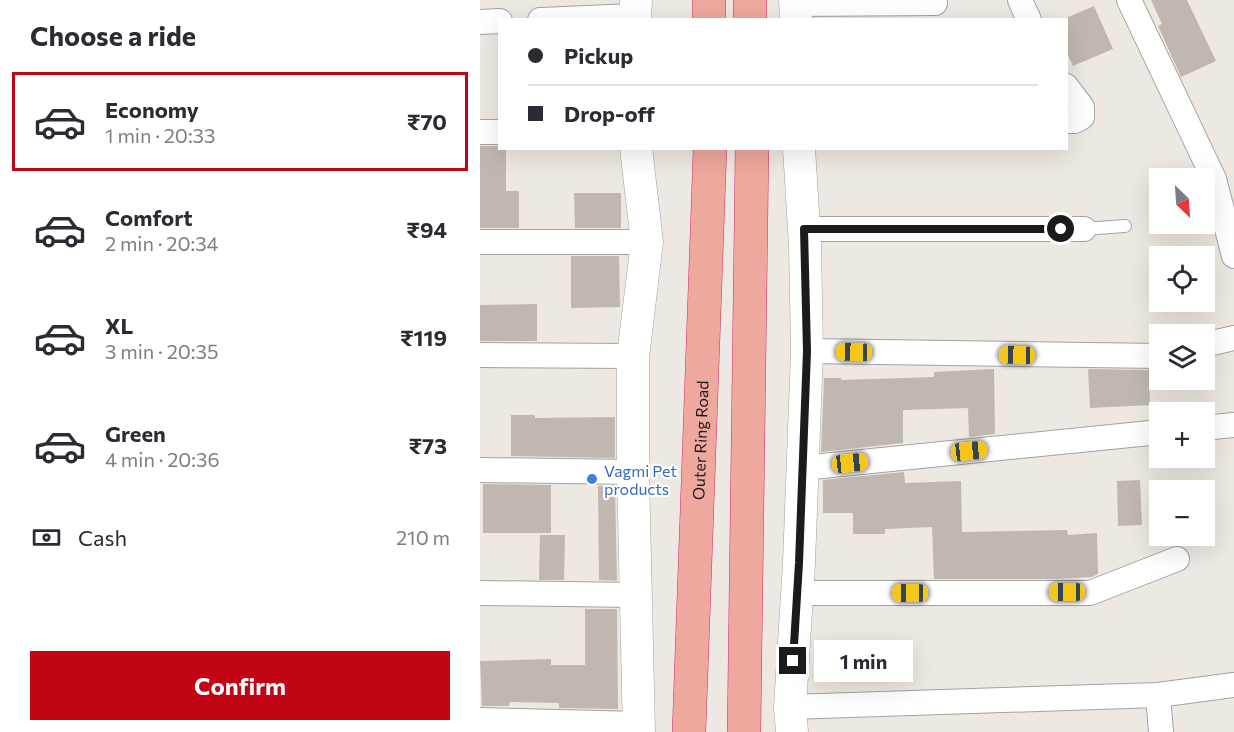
<!DOCTYPE html>
<html lang="en">
<head>
<meta charset="utf-8">
<style>
  body { margin:0; font-family:Commissioner,sans-serif; background:#f2f2f3; color:#2b2b33; height:100vh; display:flex; flex-direction:column; font-size:22px; white-space:nowrap }
  * { box-sizing:border-box; margin:0 }
  p { font-size:20px; color:#7c7c81 }
  .icon { flex:none; width:33px; height:33px; fill:none; stroke:currentColor; stroke-width:2; stroke-linecap:round; stroke-linejoin:round }
  .map { position:relative; flex:1; overflow:hidden }
  .drawer { display:flex; flex-direction:column; background:#fff; width:480px }
  .drawer>* { flex:none }
  .guide { position:absolute; left:18px; top:18px; width:570px; height:132px; border-radius:0px; box-shadow:0 6px 24px #0002; display:grid; align-content:center; height:132px; padding:0 30px; background:#fff }
  .needle { width:39px; rotate:155deg }
  .tools { position:absolute; left:669px; top:168px; display:grid; gap:12px }
  .tools a { display:grid; place-items:center; width:66px; height:66px; border-radius:0px; background:#fff; box-shadow:0 6px 24px #0002; font-size:30px }
  .end { position:absolute; width:27px; height:27px; margin:-14px; border:8px solid #1b1b1b; background:#fff; box-shadow:0 0 0 3px #fff }
  .from { border-radius:50% }
  .bubble { position:absolute; height:42px; border-radius:0px; background:#fff; box-shadow:0 6px 24px #0002; font-size:20px; font-weight:700; line-height:42px; text-align:center }
  .car { position:absolute; width:18px; height:36px; margin:-18px -9px; border-radius:8px; box-shadow:0 0 4px 2px #0007; background:linear-gradient(#f5c518 24%,#345 0 40%,#f5c518 0 76%,#345 0 86%,#f5c518 0) }
  .guide b { display:flex; align-items:center; gap:21px; height:57px; font-size:22px }
  .guide b+b { border-top:2px solid #e1e1e2 }
  .guide i { width:15px; height:15px; background:#2b2b33 }
  ul { padding:0; list-style:none }
  li { display:flex; align-items:center; gap:18px; height:99px; margin:0 12px 9px; padding:0 18px; border:3px solid transparent; border-radius:0px }
  li div { flex:1 }
  li b { display:block; font-size:22px }
  li em { font-style:normal; font-weight:700 }
  li.on { border-color:#c10514 }
  li>.icon { width:54px; height:54px; stroke-width:1.5 }
  h2 { padding:0 30px; font-size:27px; line-height:72px }
  .pay { display:flex; align-items:center; gap:15px; height:66px; padding:0 30px; font-size:22px }
  .pay p { margin-inline-start:auto }
  .action { display:flex; gap:12px; margin-top:auto; padding:12px 30px }
  .action a { flex:1; height:69px; border-radius:0px; background:#c10514; color:#fff; font-size:24px; font-weight:700; line-height:69px; text-align:center }
  main { display:flex; flex:1; min-height:0 }
  .map>svg:first-child { display:block }
  .building { fill:#c1b7b1 }
  .lines { fill:none; stroke-linecap:round; stroke-linejoin:round }
  .service-casing { stroke:#a2a2a2; stroke-width:14 }
  .minor-casing { stroke:#a2a2a2; stroke-width:26 }
  .tertiary-casing { stroke:#a2a2a2; stroke-width:33 }
  .trunk-casing { stroke:#d1286f; stroke-width:34 }
  .service { stroke:#fff; stroke-width:12 }
  .minor { stroke:#fff; stroke-width:24 }
  .tertiary { stroke:#fff; stroke-width:32 }
  .trunk { stroke:#eea89d; stroke-width:33 }
  .route { stroke:#1b1b1b; stroke-width:8 }
  .shop-dot { fill:#3f7fe0; stroke:#fff; stroke-width:2 }
  .labels { text-anchor:middle; dominant-baseline:central; stroke-width:4.5; stroke-linejoin:round; paint-order:stroke }
  .street-label { font-size:16px; fill:#1b1b1b; stroke:#fff }
  .shop-label { font-size:16px; fill:#366cbe; stroke:#fff; text-anchor:start }
</style>
</head>
<body>
<main>
<section class="drawer">
<h2>Choose a ride</h2>
<ul>
<li class="on"><svg class="icon" aria-label="car" viewBox="0 0 24 24"><path d="M5 17H2v-5l4-1 3-4h7l3 4 3 1v5h-3M9 17h6M6 11h13"/><circle cx="7" cy="17" r="2"/><circle cx="17" cy="17" r="2"/></svg><div><b>Economy</b><p>1 min · 20:33</p></div><em>₹70</em></li>
<li><svg class="icon" aria-label="car" viewBox="0 0 24 24"><path d="M5 17H2v-5l4-1 3-4h7l3 4 3 1v5h-3M9 17h6M6 11h13"/><circle cx="7" cy="17" r="2"/><circle cx="17" cy="17" r="2"/></svg><div><b>Comfort</b><p>2 min · 20:34</p></div><em>₹94</em></li>
<li><svg class="icon" aria-label="car" viewBox="0 0 24 24"><path d="M5 17H2v-5l4-1 3-4h7l3 4 3 1v5h-3M9 17h6M6 11h13"/><circle cx="7" cy="17" r="2"/><circle cx="17" cy="17" r="2"/></svg><div><b>XL</b><p>3 min · 20:35</p></div><em>₹119</em></li>
<li><svg class="icon" aria-label="car" viewBox="0 0 24 24"><path d="M5 17H2v-5l4-1 3-4h7l3 4 3 1v5h-3M9 17h6M6 11h13"/><circle cx="7" cy="17" r="2"/><circle cx="17" cy="17" r="2"/></svg><div><b>Green</b><p>4 min · 20:36</p></div><em>₹73</em></li>
</ul>
<div class="pay"><svg class="icon" aria-label="cash" viewBox="0 0 24 24"><path d="M3 7h18v10H3z"/><circle cx="12" cy="12" r="2"/></svg>Cash<p>210 m</p></div>
<div class="action"><a>Confirm</a></div>
</section>
<div class="map">
<svg width="754" height="732" viewBox="0 0 754 732">
  <rect width="100%" height="100%" fill="#ede8e1"/>
  <!-- building -->
  <path class="building" d="M671,0h36l29,61 -35,16 -23,-51 4,-2z
    M614,6l19,43 -40,17 -7,-15v-33z
    M0,146h20v2h6v43h13v37h-39z
    M94,193h47v35h-46z
    M91,256h48l1,51 -49,1z
    M57,304v37h-57v-36z
    M514,369l1,65 -26,3 -1,-29 -65,2v33l-82,9 3,-74h17v2l93,-3v-5z
    M608,369l61,1 1,35 -60,3z
    M31,415h24v3l80,-1v41l-104,-2z
    M424,472l1,11 56,-2 1,51 105,-2 1,5 29,-2 1,41 -7,3 -40,2h-117l-2,-52 -47,2v5h-32v-21h-30v-33z
    M660,480l2,45 -24,1 -1,-45z
    M3,484l68,1v48h-68z
    M118,486h17l2,95 -18,-1z
    M60,535h25l-1,45h-25z
    M105,609h32l1,100 -59,-1v-5l-49,-1 -1,4h-27l-2,-45 71,-2v6h34z"/>
  <g class="lines">
    <!-- service casing -->
    <g class="service-casing">
      <path id="service" d="M604,229l41,-3"/>
    </g>
    <!-- minor casing -->
    <g class="minor-casing">
      <path id="minor" d="M540,0l9,20
        M649,0l85,179 20,77
        M315,4l140,-1
        M60,20l95,-4
        M0,22l20,-1
        M586,86l16,21v10l-7,4h-9
        M0,132h20
        M324,229h280
        M0,242h167
        M724,345l30,-7
        M327,351l353,5
        M0,355l153,1
        M724,428l30,-3
        M322,468l358,-36
        M0,470l153,2
        M0,593l155,2
        M317,593h293l87,-34
        M678,695l3,37
        M310,707l368,-12 76,-10
        M0,720l159,4"/>
    </g>
    <!-- tertiary casing -->
    <g class="tertiary-casing">
      <path id="tertiary" d="M315,0l1,20
        M155,20l1,-20
        M156,148l11,94 -14,114v116l6,260
        M312,732l-2,-25 9,-144 8,-212 -2,-106 -6,-97"/>
    </g>
    <!-- trunk casing -->
    <g class="trunk-casing">
      <g id="trunk">
        <path d="M229,0v20"/>
        <path d="M270,0v20"/>
        <path id="s1" d="M209,732l21,-584"/>
        <path d="M264,732l8,-584"/>
      </g>
    </g>
    <!-- service -->
    <use href="#service" class="service"/>
    <!-- minor -->
    <use href="#minor" class="minor"/>
    <!-- tertiary -->
    <use href="#tertiary" class="tertiary"/>
    <!-- trunk -->
    <use href="#trunk" class="trunk"/>
  </g>
  <g class="lines">
    <!-- route -->
    <path class="route" d="M313,661l6,-98 8,-212 -3,-122h257"/>
  </g>
  <!-- markers -->
  <circle class="shop-dot" cx="112" cy="479" r="6"/>
  <g class="labels">
    <!-- street labels -->
    <g class="street-label">
      <text stroke="none"><textPath href="#s1" startOffset="292">Outer Ring Road</textPath></text>
    </g>
    <!-- shop labels -->
    <g class="shop-label">
      <text x="124" y="470">Vagmi Pet<tspan x="124" dy="18">products</tspan></text>
    </g>
  </g>
</svg>
<div class="tools">
<a><svg class="needle" viewBox="-14 -14 28 28"><path d="M0-13l5 13h-10z" fill="#e53935"/><path d="M0 13l5-13h-10z" fill="#7c7c81"/></svg></a>
<a><svg class="icon" aria-label="locate" viewBox="0 0 24 24"><circle cx="12" cy="12" r="6"/><path d="M12 2v4M12 18v4M2 12h4M18 12h4"/></svg></a>
<a><svg class="icon" aria-label="layers" viewBox="0 0 24 24"><path d="M12 4l9 5-9 5-9-5zM3 14l9 5 9-5"/></svg></a>
<a>+</a>
<a>−</a>
</div>
<i class="end from" style="left:581px;top:229px"></i>
<i class="end" style="left:313px;top:661px"></i>
<div class="bubble" style="left:334px;top:640px;width:99px">1 min</div>
<i class="car" style="left:374px;top:352px;rotate:271deg"></i>
<i class="car" style="left:537px;top:355px;rotate:271deg"></i>
<i class="car" style="left:489px;top:451px;rotate:84deg"></i>
<i class="car" style="left:370px;top:463px;rotate:84deg"></i>
<i class="car" style="left:587px;top:592px;rotate:270deg"></i>
<i class="car" style="left:430px;top:593px;rotate:270deg"></i>
<div class="guide">
<b><i class="from"></i>Pickup</b>
<b><i></i>Drop-off</b>
</div>
</div>
</main>
</body>
</html>
